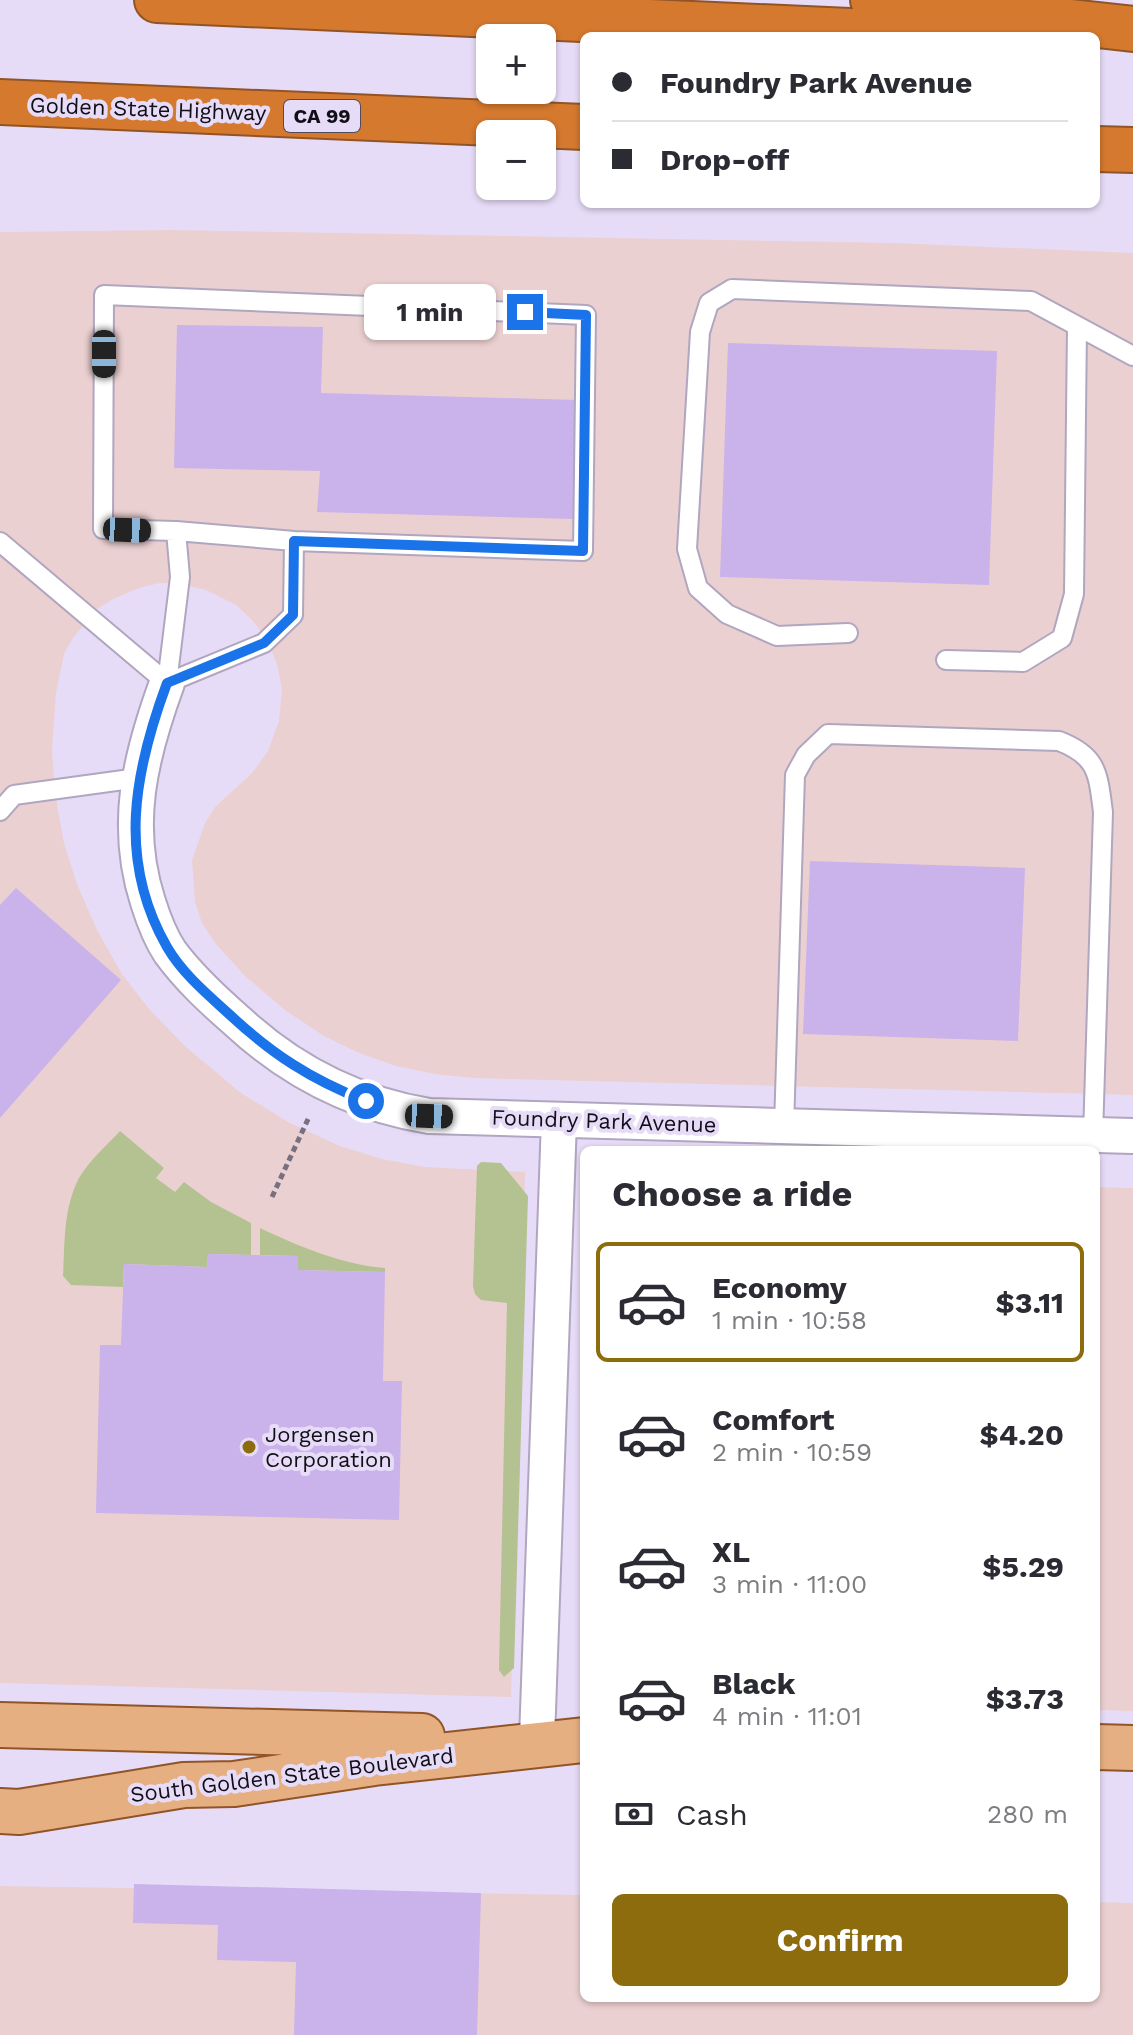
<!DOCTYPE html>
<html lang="en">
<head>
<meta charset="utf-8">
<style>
  body { margin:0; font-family:"Work Sans",sans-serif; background:#f7f7f7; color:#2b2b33; height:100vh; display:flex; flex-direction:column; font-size:30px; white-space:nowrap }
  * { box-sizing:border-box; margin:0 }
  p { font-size:26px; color:#7c7c81 }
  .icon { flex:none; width:44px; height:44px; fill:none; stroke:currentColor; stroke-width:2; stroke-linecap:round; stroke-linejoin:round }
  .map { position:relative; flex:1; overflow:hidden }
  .drawer { position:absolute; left:580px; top:1146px; width:520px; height:856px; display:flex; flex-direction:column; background:#fff; border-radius:12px; box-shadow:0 2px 6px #0004 }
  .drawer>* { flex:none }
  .guide { position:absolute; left:580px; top:32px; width:520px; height:176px; border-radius:12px; box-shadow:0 2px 6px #0004; display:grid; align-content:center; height:176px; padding:0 32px; background:#fff }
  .controls { position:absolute; left:476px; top:24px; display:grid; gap:16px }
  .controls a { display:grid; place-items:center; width:80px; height:80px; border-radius:12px; background:#fff; box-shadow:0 2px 6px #0004; font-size:40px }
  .end { position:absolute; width:36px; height:36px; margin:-18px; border:10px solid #1a73e8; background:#fff; box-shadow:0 0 0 4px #fff }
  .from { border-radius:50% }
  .bubble { position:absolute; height:56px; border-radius:12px; background:#fff; box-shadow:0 2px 6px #0004; font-size:26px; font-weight:700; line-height:56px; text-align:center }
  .car { position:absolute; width:24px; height:48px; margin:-24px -12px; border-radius:10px; box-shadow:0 0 6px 2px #0007; background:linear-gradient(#222 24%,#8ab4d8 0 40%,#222 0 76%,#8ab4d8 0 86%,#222 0) }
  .guide b { display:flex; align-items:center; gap:28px; height:76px; font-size:30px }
  .guide b+b { border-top:2px solid #e1e1e2 }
  .guide i { width:20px; height:20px; background:#2b2b33 }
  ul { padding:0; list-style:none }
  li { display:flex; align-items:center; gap:24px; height:120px; margin:0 16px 12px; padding:0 16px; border:4px solid transparent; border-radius:12px }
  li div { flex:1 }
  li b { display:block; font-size:30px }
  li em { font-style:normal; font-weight:700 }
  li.on { border-color:#8c6c0d }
  li>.icon { width:72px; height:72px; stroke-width:1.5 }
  h2 { padding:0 32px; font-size:36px; line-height:96px }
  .pay { display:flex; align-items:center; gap:20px; height:88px; padding:0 32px; font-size:30px }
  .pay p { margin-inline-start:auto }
  .button { display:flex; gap:16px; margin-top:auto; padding:16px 32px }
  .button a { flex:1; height:92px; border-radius:12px; background:#8c6c0d; color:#fff; font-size:32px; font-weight:700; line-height:92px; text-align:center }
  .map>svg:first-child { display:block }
  .industrial { fill:#ebd0d1 }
  .green { fill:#b3c290 }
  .building { fill:#cab2eb }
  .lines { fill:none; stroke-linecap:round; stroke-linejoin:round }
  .lane-casing { stroke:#b0a6bf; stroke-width:22 }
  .street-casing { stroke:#b0a6bf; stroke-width:38 }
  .primary-casing { stroke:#915426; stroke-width:48 }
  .highway-casing { stroke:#915426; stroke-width:48 }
  .path { stroke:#777081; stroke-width:5; stroke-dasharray:6 4; stroke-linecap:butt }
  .lane { stroke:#fff; stroke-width:18 }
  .street { stroke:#fff; stroke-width:34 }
  .primary { stroke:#e6af82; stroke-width:44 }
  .highway { stroke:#d5792e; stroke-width:44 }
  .route { stroke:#1a73e8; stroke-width:10 }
  .poi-dot { fill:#8c6c0d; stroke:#e7dcf7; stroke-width:3 }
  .labels { text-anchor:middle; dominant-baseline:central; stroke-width:8; stroke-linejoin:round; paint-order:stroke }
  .shield { fill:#e7dcf7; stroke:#524c5a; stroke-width:2 }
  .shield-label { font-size:20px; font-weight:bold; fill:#120e17 }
  .street-label { font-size:22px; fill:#120e17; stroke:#e7dcf7 }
  .poi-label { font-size:22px; fill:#120e17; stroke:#e7dcf7; text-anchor:start }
</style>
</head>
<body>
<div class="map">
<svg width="1133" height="2035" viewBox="0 0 1133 2035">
  <rect width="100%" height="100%" fill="#e7dcf7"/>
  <!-- industrial -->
  <path class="industrial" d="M170,230l724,13 239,10v842l-660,-17 -38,-4 -39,-8 -37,-13 -35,-17 -38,-25 -41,-35 -30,-33 -13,-20 -7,-21 -3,-42 13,-37 10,-16 37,-34 16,-22 11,-30 3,-32 -5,-25 -9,-22 -15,-21 -17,-16 -30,-15 -31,-7h-15l-18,4 -29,12 -16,10 -24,29 -9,16 -8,39 -4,57 3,43 9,50 13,41 20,46 25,44 28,36 36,37 55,46 49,30 50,23 42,13 43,8 100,5 -14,525 -511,-14v-1451z
    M1096,1187l37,1v523l-37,-1z
    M0,1886l584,9v103h512v-96l37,1v132h-1133z"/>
  <!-- green -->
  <path class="green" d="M120,1131l44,37 -8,10 19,14 9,-10 27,20 40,21v32l-43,-1 -1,13 -83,-3 -1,23 -52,-2 -8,-9c2,-33 0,-67 16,-98 10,-17 27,-32 41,-47z
    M481,1162l20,1 27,33 -14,472 -10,9 -5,-7 8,-367 -26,-3 -6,-6 -2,-8 4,-120z
    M260,1228c38,18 83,37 125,40v4l-87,-2v-14l-38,-1z"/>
  <!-- building -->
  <path class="building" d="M177,325l146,2 -2,66 256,7 -4,119 -256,-7 3,-41 -146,-3z
    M728,343l269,8 -8,234 -269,-8z
    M810,861l215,7 -7,173 -215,-7z
    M16,888l105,92 -121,138v-213z
    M208,1254l90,2v14l87,2 -2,109h19l-3,139 -303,-7 4,-168h21l3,-81 83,3z
    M134,1884l347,9 -4,142h-183l2,-73 -79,-2 1,-35 -85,-2z"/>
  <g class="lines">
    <!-- lane casing -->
    <g class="lane-casing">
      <path id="lane" d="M0,542l167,141
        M848,633l-71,3 -50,-22 -29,-26 -11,-39 13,-217 9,-29 23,-14 299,12 102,55
        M946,660l77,2 39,-24 12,-44 3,-268
        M167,683l13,-106 -4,-46 -73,-2 1,-234 482,20 -3,236 -289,-10 -118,-10
        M167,683l97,-40 29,-28 1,-74
        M0,811l14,-16 124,-17
        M784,1127l11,-352 11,-20 22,-21 231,7c39,15 39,33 44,71l-10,324"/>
    </g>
    <!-- street casing -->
    <g class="street-casing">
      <path id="street" d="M167,683c-27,74 -44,142 -19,219 5,16 12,35 22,50 19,26 43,48 67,69 55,51 118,83 192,95l704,20
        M537,1739l22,-619"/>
    </g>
    <!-- primary casing -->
    <g class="primary-casing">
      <path id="primary" d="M0,1725l422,11
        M1096,1747l37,1
        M0,1811l19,1 165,-27 50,-1 140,-21 210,-23"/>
    </g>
    <!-- highway casing -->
    <g class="highway-casing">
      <path id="highway" d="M157,0l804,36
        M873,0l260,29
        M0,102l584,25
        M1096,149l37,1"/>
    </g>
    <!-- path -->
    <path class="path" d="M272,1197l37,-80"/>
    <!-- lane -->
    <use href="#lane" class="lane"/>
    <!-- street -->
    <use href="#street" class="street"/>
    <!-- primary -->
    <use href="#primary" class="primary"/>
    <!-- highway -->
    <use href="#highway" class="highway"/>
  </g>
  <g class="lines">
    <!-- route -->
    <path class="route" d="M366,1101c-56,-22 -94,-47 -137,-87 -22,-20 -47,-41 -62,-67 -50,-87 -33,-175 0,-264l97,-40 29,-28 1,-74 289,10 3,-236 -61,-3"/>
  </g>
  <!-- markers -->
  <circle class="poi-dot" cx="249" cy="1447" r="8"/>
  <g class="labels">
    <!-- shield labels -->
    <rect class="shield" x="284" y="100" width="76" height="32" rx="6"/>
    <g class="shield-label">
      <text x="322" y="116">CA 99</text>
    </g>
    <!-- street labels -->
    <g class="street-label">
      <text transform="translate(148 109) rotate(2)">Golden State Highway</text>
      <text transform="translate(604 1121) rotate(2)">Foundry Park Avenue</text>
      <text transform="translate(292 1775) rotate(-7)">South Golden State Boulevard</text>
    </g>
    <!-- poi labels -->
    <g class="poi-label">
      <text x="265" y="1434">Jorgensen<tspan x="265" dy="25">Corporation</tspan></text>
    </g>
  </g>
</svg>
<div class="controls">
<a>+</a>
<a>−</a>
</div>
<i class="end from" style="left:366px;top:1101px"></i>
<i class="end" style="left:525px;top:312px"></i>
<div class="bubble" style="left:364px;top:284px;width:132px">1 min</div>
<i class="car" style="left:104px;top:354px;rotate:180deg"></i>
<i class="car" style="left:127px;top:530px;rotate:92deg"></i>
<i class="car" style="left:429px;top:1116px;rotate:92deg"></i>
<div class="guide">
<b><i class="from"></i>Foundry Park Avenue</b>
<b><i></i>Drop-off</b>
</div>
<section class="drawer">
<h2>Choose a ride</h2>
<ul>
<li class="on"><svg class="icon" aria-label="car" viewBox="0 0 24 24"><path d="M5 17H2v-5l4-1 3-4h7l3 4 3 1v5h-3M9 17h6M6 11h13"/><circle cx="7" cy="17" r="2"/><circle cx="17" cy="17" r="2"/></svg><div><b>Economy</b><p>1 min · 10:58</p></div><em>$3.11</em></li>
<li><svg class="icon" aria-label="car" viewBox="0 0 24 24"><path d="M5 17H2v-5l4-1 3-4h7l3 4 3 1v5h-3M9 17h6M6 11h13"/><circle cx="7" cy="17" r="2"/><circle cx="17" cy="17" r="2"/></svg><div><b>Comfort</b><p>2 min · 10:59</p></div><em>$4.20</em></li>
<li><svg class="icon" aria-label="car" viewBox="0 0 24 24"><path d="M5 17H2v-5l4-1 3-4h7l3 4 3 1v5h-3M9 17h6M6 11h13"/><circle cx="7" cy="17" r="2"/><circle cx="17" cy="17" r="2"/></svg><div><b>XL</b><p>3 min · 11:00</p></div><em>$5.29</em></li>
<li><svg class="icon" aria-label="car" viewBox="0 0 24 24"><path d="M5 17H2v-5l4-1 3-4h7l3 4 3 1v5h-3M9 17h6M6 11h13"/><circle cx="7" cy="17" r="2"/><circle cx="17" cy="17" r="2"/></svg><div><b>Black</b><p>4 min · 11:01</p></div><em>$3.73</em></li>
</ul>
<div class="pay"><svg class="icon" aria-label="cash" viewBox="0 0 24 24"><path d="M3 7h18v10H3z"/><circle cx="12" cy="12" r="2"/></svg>Cash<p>280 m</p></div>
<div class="button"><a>Confirm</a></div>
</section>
</div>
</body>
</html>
